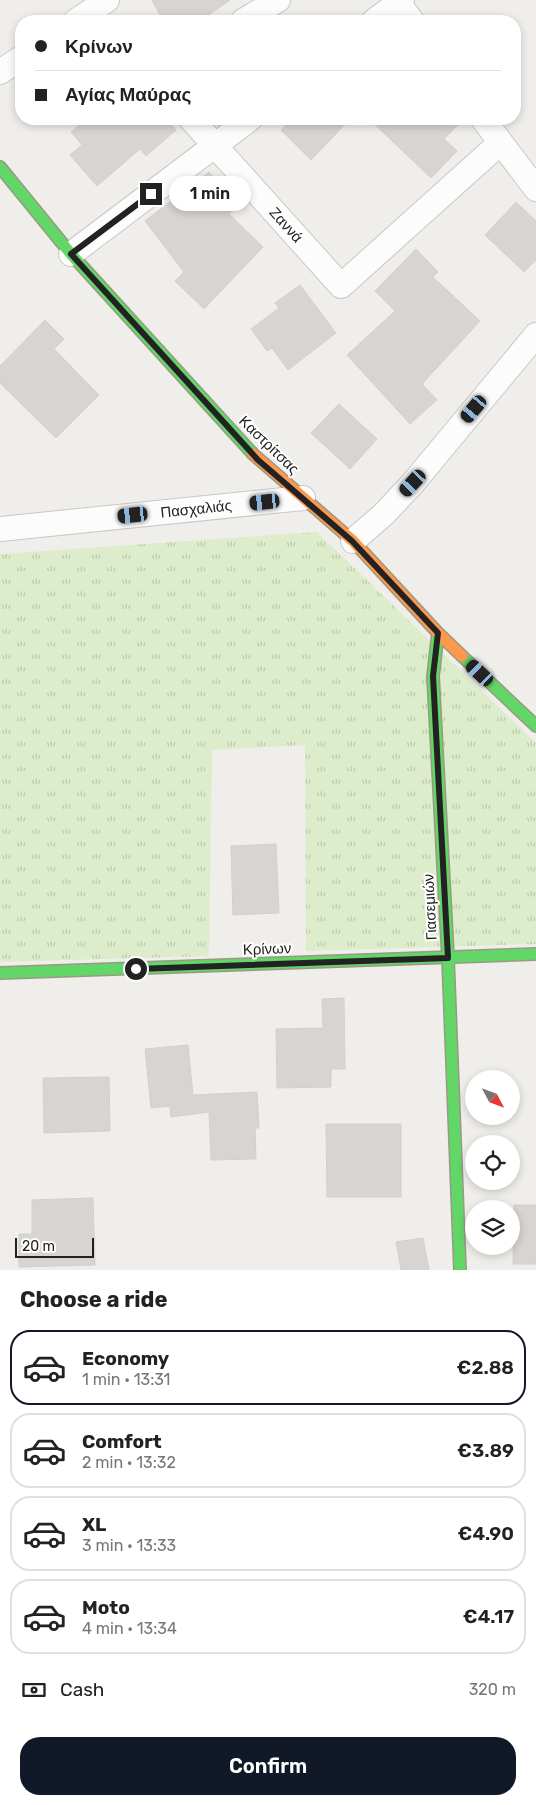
<!DOCTYPE html>
<html lang="en">
<head>
<meta charset="utf-8">
<style>
  body { margin:0; font-family:Rubik,sans-serif; background:#f2f2f2; color:#222; height:100vh; display:flex; flex-direction:column; font-size:19px; white-space:nowrap }
  * { box-sizing:border-box; margin:0 }
  p { font-size:16px; color:#767676 }
  .icon { flex:none; width:28px; height:28px; fill:none; stroke:currentColor; stroke-width:2; stroke-linecap:round; stroke-linejoin:round }
  .map { position:relative; height:1270px; overflow:hidden }
  .side { display:flex; flex-direction:column; background:#fff; flex:1 }
  .side>* { flex:none }
  .top-card { position:absolute; left:15px; top:15px; width:506px; height:110px; border-radius:20px; box-shadow:0 2px 8px #0003; display:grid; align-content:center; height:110px; padding:0 20px; background:#fff }
  .needle { width:32px; rotate:131deg }
  .buttons { position:absolute; left:465px; top:1070px; display:grid; gap:10px }
  .buttons a { display:grid; place-items:center; width:55px; height:55px; border-radius:50%; background:#fff; box-shadow:0 2px 8px #0003; font-size:25px }
  .scale { position:absolute; left:15px; bottom:12px; width:79px; box-sizing:border-box; padding-left:5px; border:2px solid #222; border-top:0; font-size:14px; line-height:18px; white-space:nowrap; color:#222; -webkit-text-stroke:4px #fff; paint-order:stroke }
  .end { position:absolute; width:22px; height:22px; margin:-11px; border:6px solid #222; background:#fff; box-shadow:0 0 0 2px #fff }
  .from { border-radius:50% }
  .bubble { position:absolute; height:35px; border-radius:18px; background:#fff; box-shadow:0 2px 8px #0003; font-size:16px; font-weight:600; line-height:35px; text-align:center }
  .car { position:absolute; width:15px; height:30px; margin:-15px -8px; border-radius:6px; box-shadow:0 0 4px 1px #0007; background:linear-gradient(#222 24%,#8ab4d8 0 40%,#222 0 76%,#8ab4d8 0 86%,#222 0) }
  .top-card b { display:flex; align-items:center; gap:18px; height:48px; font-size:19px }
  .top-card b+b { border-top:1px solid #e0e0e0 }
  .top-card i { width:12px; height:12px; background:#222 }
  ul { padding:0; list-style:none }
  li { display:flex; align-items:center; gap:15px; height:75px; margin:0 10px 8px; padding:0 10px; border:2px solid #e0e0e0; border-radius:20px }
  li div { flex:1 }
  li b { display:block; font-size:19px }
  li em { font-style:normal; font-weight:600 }
  li.selected { border-color:#111827 }
  li>.icon { width:45px; height:45px; stroke-width:1.5 }
  h2 { padding:0 20px; font-size:22px; line-height:60px }
  .pay { display:flex; align-items:center; gap:12px; height:55px; padding:0 20px; font-size:19px }
  .pay p { margin-inline-start:auto }
  .cta { display:flex; gap:10px; margin-top:auto; padding:10px 20px }
  .cta a { flex:1; height:58px; border-radius:20px; background:#111827; color:#fff; font-size:20px; font-weight:600; line-height:58px; text-align:center }
  .map>svg:first-child { display:block }
  .grass { fill:url(#grass-tufts) }
  .building { fill:#d7d4d2; stroke:#d3d0cc }
  .lines { fill:none; stroke-linecap:round; stroke-linejoin:round }
  .street-casing { stroke:#c9c8c7; stroke-width:26 }
  .fast-casing { stroke:#999a82; stroke-width:14 }
  .slow-casing { stroke:#999a82; stroke-width:14 }
  .street { stroke:#fdfcfc; stroke-width:24 }
  .fast { stroke:#63d668; stroke-width:11 }
  .slow { stroke:#ff974d; stroke-width:11 }
  .route { stroke:#222; stroke-width:6 }
  .labels { text-anchor:middle; dominant-baseline:central; stroke-width:4; stroke-linejoin:round; paint-order:stroke }
  .street-label { font-size:15px; fill:#222; stroke:#fff }
</style>
</head>
<body>
<div class="map">
<svg width="536" height="1270" viewBox="0 0 536 1270">
  <defs>
    <pattern id="grass-tufts" width="24" height="20" patternUnits="userSpaceOnUse" patternTransform="scale(1.25)"><rect width="24" height="20" fill="#ddeccb"/><path d="M3 7l-1-3M5 7V3M7 7l1-3M15 17l-1-3M17 17v-4M19 17l1-3" fill="none" stroke="#bdcaae"/></pattern>
  </defs>
  <rect width="100%" height="100%" fill="#f0eeeb"/>
  <!-- grass -->
  <path class="grass" d="M317,532l219,211v201l-230,7 -1,-206 -93,5 -3,206 -209,6v-408z"/>
  <!-- building -->
  <path class="building" d="M152,0h78l-30,21h-37z
    M86,119h80l10,11 -30,26 -6,-7 -43,37 -27,-31 12,-10 -11,-13z
    M292,119h58l-39,41 -30,-30z
    M369,119h95l-20,20 13,12 -26,27z
    M209,172l27,36 -7,6 34,33 -59,62 -29,-28 9,-9 -39,-51z
    M516,202l20,19v39l-12,12 -39,-37z
    M416,249l22,23 -5,5 47,44 -58,63 15,16 -27,24 -63,-69 48,-44 -20,-20z
    M300,285l36,48 -48,37 -16,-22 -5,3 -16,-22 28,-21 -4,-5z
    M45,320l19,19 -10,10 45,46 -43,43 -56,-55v-17z
    M339,404l38,35 -27,30 -39,-36z
    M276,844l3,69 -46,2 -2,-69z
    M344,998l1,71h-14v18l-54,1 -1,-59 47,-1 -1,-29z
    M188,1045l5,50 64,-3 2,36h-4l1,31 -45,1 -2,-48 -38,5 -1,-11 -19,2 -6,-59z
    M109,1077l1,54 -66,2 -1,-55z
    M326,1124h75v73h-74z
    M93,1198l2,67 -76,2v-33h13v-34z
    M514,1205h22v59h-23z
    M423,1238l6,32h-28l-5,-28z"/>
  <g class="lines">
    <!-- street casing -->
    <g class="street-casing">
      <path id="street" d="M396,0l16,21
        M76,21l31,-21
        M243,21l35,-21
        M374,21l28,-21
        M0,72l21,-14
        M191,119l150,167 159,-143
        M483,119l53,70
        M71,254l179,-135
        M0,529l303,-31
        M353,541l31,-27 29,-31 123,-148"/>
    </g>
    <!-- fast casing -->
    <g class="fast-casing">
      <path id="fast" d="M0,167l71,87 182,200
        M438,633l-5,43 15,282 12,312
        M462,656l74,70
        M0,973l536,-19"/>
    </g>
    <!-- slow casing -->
    <g class="slow-casing">
      <path id="slow" d="M253,454l100,87 85,92 24,23"/>
    </g>
    <!-- street -->
    <use href="#street" class="street"/>
    <!-- fast -->
    <use href="#fast" class="fast"/>
    <!-- slow -->
    <use href="#slow" class="slow"/>
  </g>
  <g class="lines">
    <!-- route -->
    <path class="route" d="M136,969l312,-11 -15,-282 5,-43 -86,-92 -94,-81 -187,-206 80,-60"/>
  </g>
  <g class="labels">
    <!-- street labels -->
    <g class="street-label">
      <text transform="translate(286 225) rotate(48)">Ζαννά</text>
      <text transform="translate(269 445) rotate(44)">Καστρίτσας</text>
      <text transform="translate(196 509) rotate(-6)">Πασχαλιάς</text>
      <text transform="translate(430 907) rotate(-93)">Γιασεμιών</text>
      <text transform="translate(267 949) rotate(-2)">Κρίνων</text>
    </g>
  </g>
</svg>
<div class="buttons">
<a><svg class="needle" viewBox="-14 -14 28 28"><path d="M0-13l5 13h-10z" fill="#e53935"/><path d="M0 13l5-13h-10z" fill="#767676"/></svg></a>
<a><svg class="icon" aria-label="locate" viewBox="0 0 24 24"><circle cx="12" cy="12" r="6"/><path d="M12 2v4M12 18v4M2 12h4M18 12h4"/></svg></a>
<a><svg class="icon" aria-label="layers" viewBox="0 0 24 24"><path d="M12 4l9 5-9 5-9-5zM3 14l9 5 9-5"/></svg></a>
</div>
<div class="scale">20 m</div>
<i class="end from" style="left:136px;top:969px"></i>
<i class="end" style="left:151px;top:194px"></i>
<div class="bubble" style="left:169px;top:176px;width:82px">1 min</div>
<i class="car" style="left:474px;top:409px;rotate:220deg"></i>
<i class="car" style="left:413px;top:483px;rotate:223deg"></i>
<i class="car" style="left:265px;top:502px;rotate:264deg"></i>
<i class="car" style="left:133px;top:515px;rotate:264deg"></i>
<i class="car" style="left:480px;top:673px;rotate:313deg"></i>
<div class="top-card">
<b><i class="from"></i>Κρίνων</b>
<b><i></i>Αγίας Μαύρας</b>
</div>
</div>
<section class="side">
<h2>Choose a ride</h2>
<ul>
<li class="selected"><svg class="icon" aria-label="car" viewBox="0 0 24 24"><path d="M5 17H2v-5l4-1 3-4h7l3 4 3 1v5h-3M9 17h6M6 11h13"/><circle cx="7" cy="17" r="2"/><circle cx="17" cy="17" r="2"/></svg><div><b>Economy</b><p>1 min · 13:31</p></div><em>€2.88</em></li>
<li><svg class="icon" aria-label="car" viewBox="0 0 24 24"><path d="M5 17H2v-5l4-1 3-4h7l3 4 3 1v5h-3M9 17h6M6 11h13"/><circle cx="7" cy="17" r="2"/><circle cx="17" cy="17" r="2"/></svg><div><b>Comfort</b><p>2 min · 13:32</p></div><em>€3.89</em></li>
<li><svg class="icon" aria-label="car" viewBox="0 0 24 24"><path d="M5 17H2v-5l4-1 3-4h7l3 4 3 1v5h-3M9 17h6M6 11h13"/><circle cx="7" cy="17" r="2"/><circle cx="17" cy="17" r="2"/></svg><div><b>XL</b><p>3 min · 13:33</p></div><em>€4.90</em></li>
<li><svg class="icon" aria-label="car" viewBox="0 0 24 24"><path d="M5 17H2v-5l4-1 3-4h7l3 4 3 1v5h-3M9 17h6M6 11h13"/><circle cx="7" cy="17" r="2"/><circle cx="17" cy="17" r="2"/></svg><div><b>Moto</b><p>4 min · 13:34</p></div><em>€4.17</em></li>
</ul>
<div class="pay"><svg class="icon" aria-label="cash" viewBox="0 0 24 24"><path d="M3 7h18v10H3z"/><circle cx="12" cy="12" r="2"/></svg>Cash<p>320 m</p></div>
<div class="cta"><a>Confirm</a></div>
</section>
</body>
</html>
